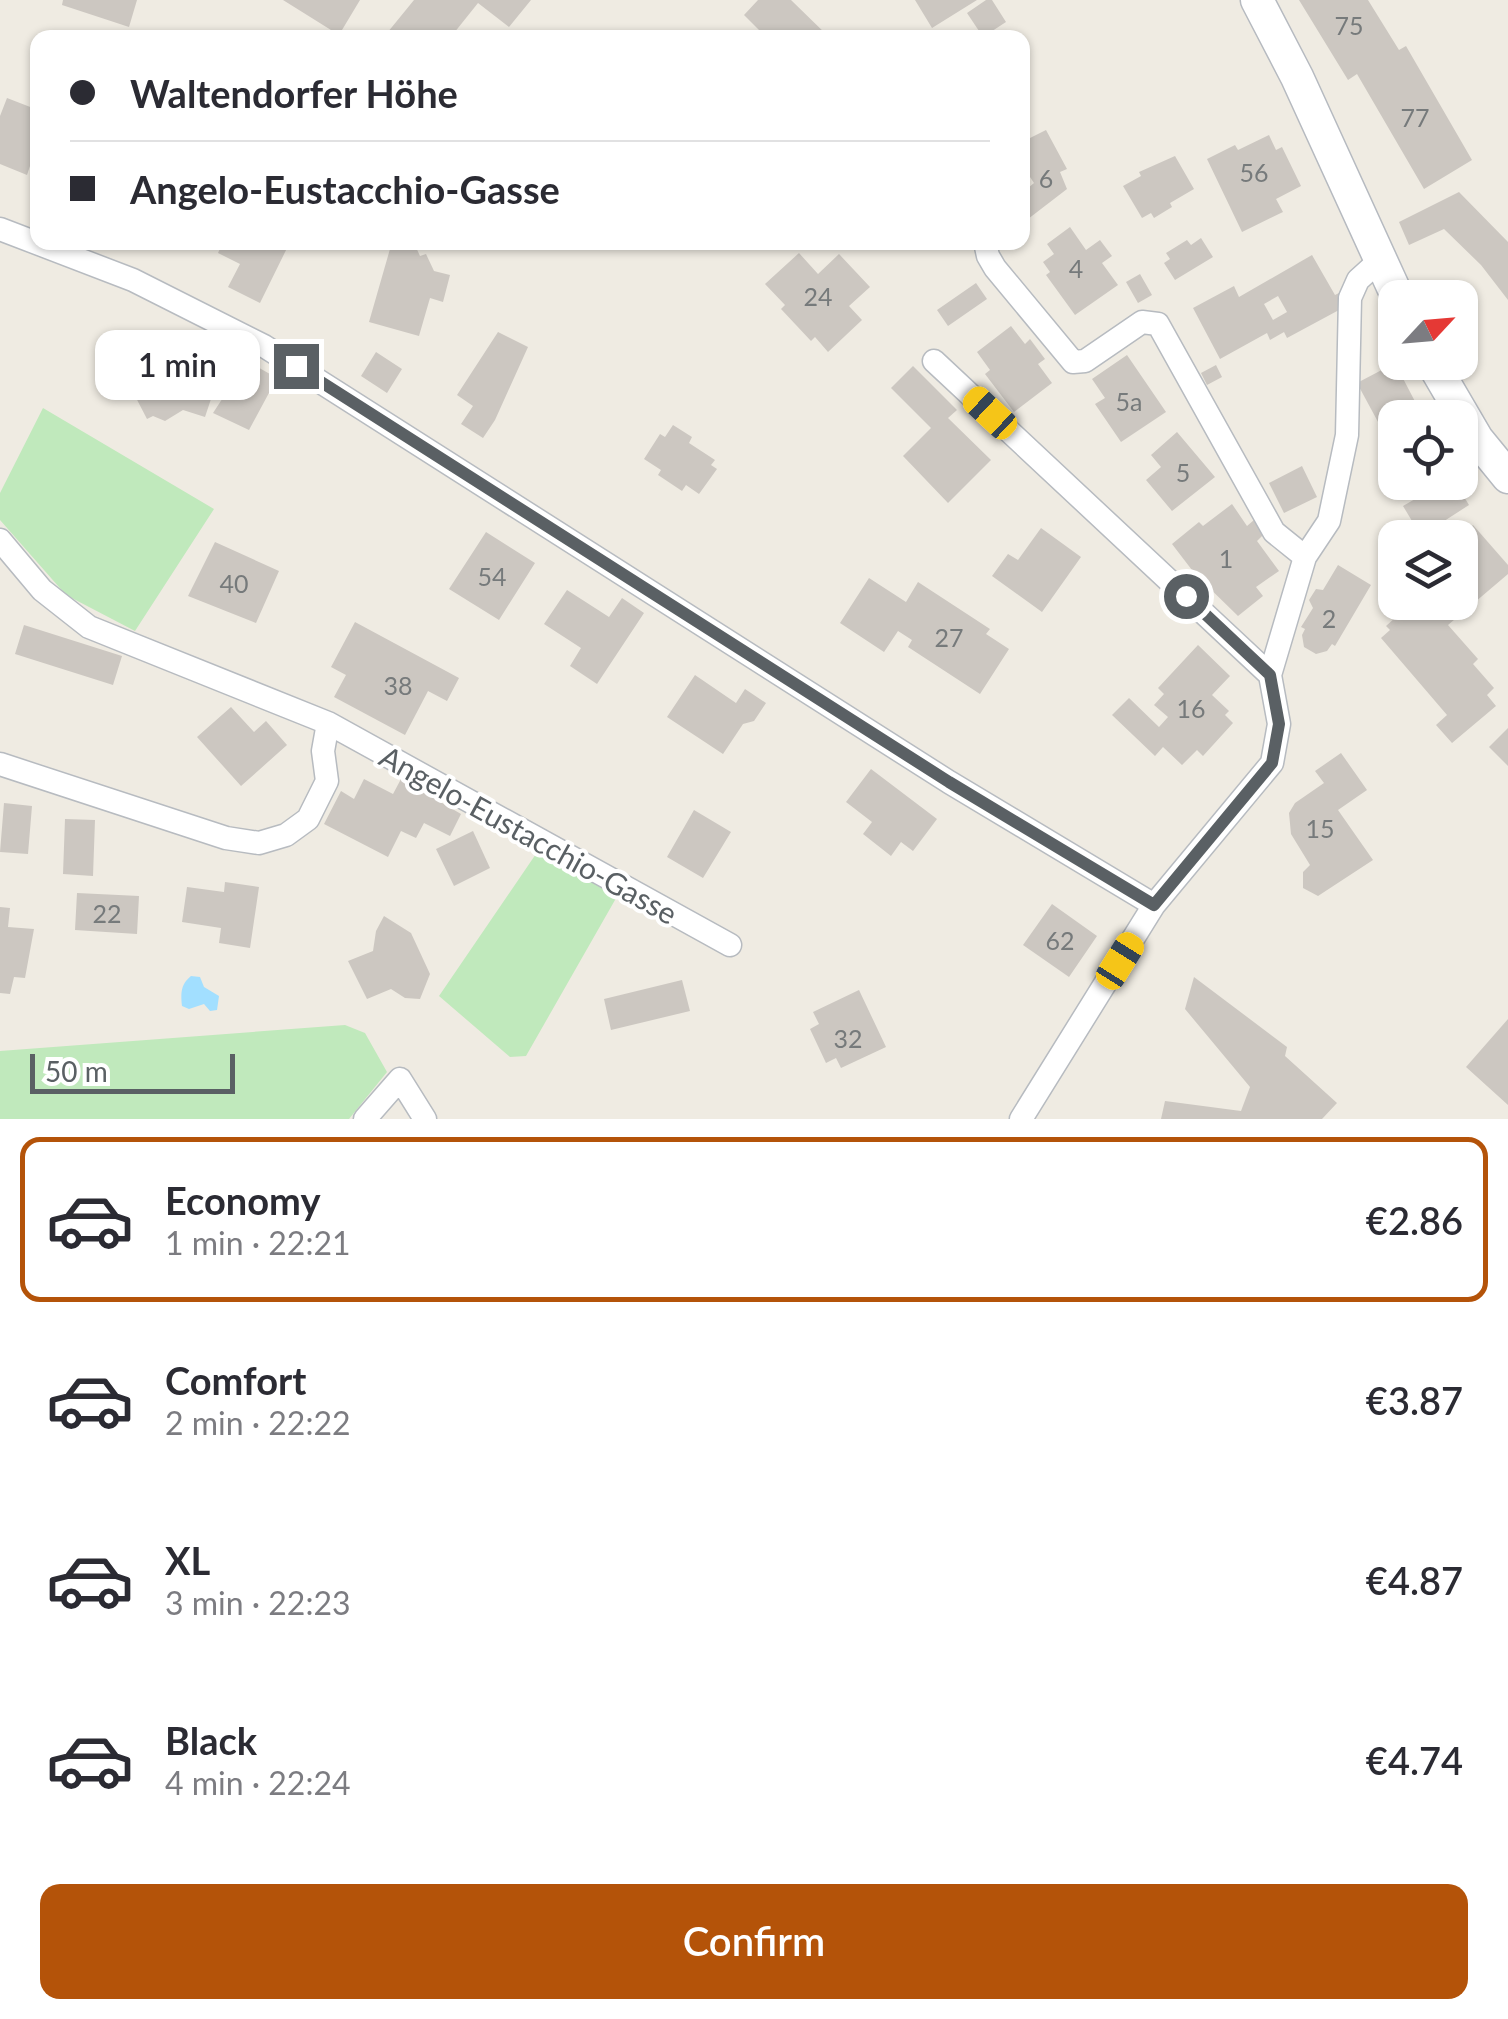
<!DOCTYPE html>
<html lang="en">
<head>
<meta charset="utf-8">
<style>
  body { margin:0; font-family:Lato,sans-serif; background:#f7f7f7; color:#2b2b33; height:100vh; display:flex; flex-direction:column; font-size:38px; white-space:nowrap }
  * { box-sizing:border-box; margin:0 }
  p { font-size:32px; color:#7c7c81 }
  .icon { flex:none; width:55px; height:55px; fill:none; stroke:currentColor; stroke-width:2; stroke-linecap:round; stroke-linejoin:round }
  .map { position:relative; height:1119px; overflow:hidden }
  .details { display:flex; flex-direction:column; background:#fff; flex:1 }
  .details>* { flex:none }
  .hud { position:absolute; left:30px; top:30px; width:1000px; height:220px; border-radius:20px; box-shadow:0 2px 8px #0004; display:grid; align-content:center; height:220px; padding:0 40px; background:#fff }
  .needle { width:65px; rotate:64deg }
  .buttons { position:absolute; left:1378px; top:280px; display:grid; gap:20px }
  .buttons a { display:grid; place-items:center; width:100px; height:100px; border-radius:20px; background:#fff; box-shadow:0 2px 8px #0004; font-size:50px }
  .scale { position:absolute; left:30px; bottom:25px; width:205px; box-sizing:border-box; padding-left:10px; border:5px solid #5a6064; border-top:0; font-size:28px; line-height:35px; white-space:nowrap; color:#5a6064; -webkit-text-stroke:8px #fff; paint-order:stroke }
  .end { position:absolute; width:45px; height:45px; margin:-22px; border:12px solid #5a6064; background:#fff; box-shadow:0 0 0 5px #fff }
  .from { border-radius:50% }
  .bubble { position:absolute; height:70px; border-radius:20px; background:#fff; box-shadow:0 2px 8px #0004; font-size:32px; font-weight:600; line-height:70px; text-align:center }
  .car { position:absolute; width:30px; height:60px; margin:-30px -15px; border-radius:12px; box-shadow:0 0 8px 2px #0007; background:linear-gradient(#f5c518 24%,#345 0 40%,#f5c518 0 76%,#345 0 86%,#f5c518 0) }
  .hud b { display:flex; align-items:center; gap:35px; height:95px; font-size:38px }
  .hud b+b { border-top:2px solid #e1e1e2 }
  .hud i { width:25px; height:25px; background:#2b2b33 }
  ul { padding:18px 0 0; list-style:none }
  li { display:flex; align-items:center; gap:30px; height:165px; margin:0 20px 15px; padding:0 20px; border:5px solid transparent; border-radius:20px }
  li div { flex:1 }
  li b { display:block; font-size:38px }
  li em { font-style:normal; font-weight:600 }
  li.active { border-color:#b45309 }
  li>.icon { width:90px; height:90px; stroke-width:1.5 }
  .button { display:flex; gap:20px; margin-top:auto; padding:20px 40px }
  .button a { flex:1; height:115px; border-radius:20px; background:#b45309; color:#fff; font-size:40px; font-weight:600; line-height:115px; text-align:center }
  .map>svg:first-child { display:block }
  .green { fill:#c0e9bc }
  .water { fill:#a2dfff }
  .building { fill:#ccc7c1; fill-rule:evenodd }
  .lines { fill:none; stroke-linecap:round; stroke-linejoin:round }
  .street-casing { stroke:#b7bbc0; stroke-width:25 }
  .secondary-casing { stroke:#b6bac0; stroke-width:35 }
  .street { stroke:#fff; stroke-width:22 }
  .secondary { stroke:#fff; stroke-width:32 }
  .route { stroke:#5a6064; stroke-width:12 }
  .labels { text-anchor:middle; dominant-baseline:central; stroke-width:8; stroke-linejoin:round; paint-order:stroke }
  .number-label { font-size:25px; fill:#767a7b }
  .street-label { font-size:30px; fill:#5a6064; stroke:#fff }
</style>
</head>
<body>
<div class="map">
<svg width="1508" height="1119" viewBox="0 0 1508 1119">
  <rect width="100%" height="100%" fill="#efebe2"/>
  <!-- green -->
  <path class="green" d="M43,408l171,101 -79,122 -69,-36 -66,-75v-27z
    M540,848l79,45 -93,163 -16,1 -71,-61z
    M345,1025l20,8 22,39 -38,47h-349v-68z"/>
  <!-- water -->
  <path class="water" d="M191,976l9,1 4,10 15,9 -2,14 -7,1 -6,-7 -15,5 -7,-3c-1,-12 -2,-21 9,-30z"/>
  <!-- building -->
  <path class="building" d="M63,0h74l-8,27 -67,-22z
    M283,0h77l-21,35z
    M414,0h117l-22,27 -31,-24 -28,35h-67z
    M758,0h33l39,38h-63l-23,-23z
    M915,0h62l-45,28z
    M986,0h6l14,22 -23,15 -16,-24z
    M1299,0h69l31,50 7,-4 66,114 -48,29 -67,-115 -9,6z
    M7,98l31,12v49l-5,-2 -6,18 -27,-11v-48z
    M1046,130l21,39 -7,3 7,17 -39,30 -6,-9v-17l12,-10 -12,-18v-23z
    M1269,135l7,15 6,-3 19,39 -25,13 7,13 -41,20 -35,-73 28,-14 3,5z
    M1175,156l19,33 -24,14 2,4 -18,11 -3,-5 -9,5 -19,-32 18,-10 -2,-4z
    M1459,192l49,50v58l-27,-35 -37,-36 -35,16 -10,-23z
    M1070,227l16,23 14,-10 12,16 -10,7 16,22 -43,30 -29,-40 4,-3 -7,-10 11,-8 -7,-10z
    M1201,238l12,19 -38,23 -11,-17 6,-4 -4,-6 21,-13 4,5z
    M223,242h67l-30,61 -32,-16 12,-23 -22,-11z
    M392,242l22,1 6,13 6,-2 8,17 16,4 -7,27 -13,-4 -11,38 -50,-14z
    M799,253l19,21 21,-20 31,33 -21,19 13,14 -34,32 -13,-15 -4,4 -30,-32 4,-4 -20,-21z
    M1312,255l23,40 8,-4 -4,19 -52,28 -3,-6 -14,8 -3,-7 -47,26 -27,-51 41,-22 5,11zM1278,296l9,16 -14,8 -9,-16z
    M1140,274l12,21 -14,8 -12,-21z
    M976,283l11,16 -39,27 -11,-16z
    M1011,326l14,18 5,-5 15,20 -7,5 14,19 -38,29 -29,-38 5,-4 -13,-18z
    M498,332l30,15 -33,73 -12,18 -22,-14 12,-18 -16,-11z
    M171,341l5,13 45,15 -16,48 -22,-7 -18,11 -12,-5 -6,3 -14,-27 18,-10 1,-15 6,-3 -8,-14z
    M376,352l26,17 -15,24 -26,-17z
    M1127,355l39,57 -45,30 -26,-38 10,-6 -13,-19z
    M247,361l30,17 -28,52 -36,-17z
    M1395,363l26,50 -8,5h-18v9l-11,6 -27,-50z
    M1216,365l6,12 -15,8 -6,-12z
    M913,366l44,44 -9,8 43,42 -43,43 -45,-47 28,-28 -40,-40z
    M673,425l19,12 -3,6 26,17 -4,5 6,4 -18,25 -13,-9 -4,6 -24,-16 3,-5 -17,-11 16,-25 5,3z
    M1177,432l38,45 -43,34 -26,-31 15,-13 -10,-12z
    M1302,466l15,31 -33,16 -15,-30z
    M1405,482h50l14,23 -48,31 -18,-30 12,-7z
    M1232,504l15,22 7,-6 10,14 -7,7 22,30 -23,16 7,9 -25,20 -43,-42 -23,-30 27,-22 4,4z
    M1473,525l35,40v9l-60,51 30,34 -5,5 21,24 -7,7 9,11 -44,37 -16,-18 11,-10 -66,-77 9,-8 -4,-4 19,-17 -5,-7h60v-66z
    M1041,528l40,29 -39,55 -50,-36 16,-22 10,6z
    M486,532l49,31 -36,57 -50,-31z
    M215,542l64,29 -23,52 -68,-27z
    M1338,565l33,20 -36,61 -3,-2 -5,7 -11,3 -12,-7 -2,-12 3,-6 -4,-2 12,-19 -4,-8 7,-11 7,1z
    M869,578l37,24 12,-20 72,47 -4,5 23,15 -29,45 -72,-47 4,-7 -14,-9 -14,21 -44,-29z
    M567,590l42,27 13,-19 22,15 -47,71 -27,-18 11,-18 -37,-24z
    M355,622l104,56 -12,23 -19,-10 -23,44 -71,-38 12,-22 -15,-8z
    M24,625l98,31 -9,29 -98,-31z
    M1198,645l32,31 -18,19 17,16 -4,4 8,8 -30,33 -6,-6 -15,15 -19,-18 -8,9 -43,-41 17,-17 30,29 9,-10 -14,-12 10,-11 -6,-6z
    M695,675l41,28 9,-14 21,14 -12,18 -11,3 -20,30 -56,-37z
    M231,707l23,25 12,-11 21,24 -46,41 -44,-49z
    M1508,728v38l-19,-19z
    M1341,753l26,37 -29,20 35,50 -55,36 -15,-8v-16l7,-7 -19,-31 -2,-21 6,-10 29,-20 -9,-12z
    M871,769l66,50 -24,32 -12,-9 -10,14 -28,-22 9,-12 -26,-20z
    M364,779l29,15 8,-15 60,35 -11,22 -26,-13 -8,15 -15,-7 -13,26 -64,-33 17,-33 13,8z
    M4,803l28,3 -4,48 -28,-2z
    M694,810l37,22 -28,46 -36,-21z
    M65,819l30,1 -2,56 -30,-2z
    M473,831l17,37 -36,18 -18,-37z
    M225,882l34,5 -9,61 -31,-5 2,-15 -39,-6 5,-35 37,5z
    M77,893l62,3 -2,38 -62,-4z
    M1052,904l45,32 -28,41 -46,-32z
    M0,907l10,1 -2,19 26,2 -9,49 -11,-1 -4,17 -10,-1z
    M384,916l27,17 19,41 -10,25 -15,-1 -14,-9 -24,10 -19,-38 25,-10 3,-20z
    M1194,977l93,70 -2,9 52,47 -15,16h-161l4,-18 76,10 9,-24 -65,-78z
    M682,980l8,31 -79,19 -7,-31z
    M859,990l27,57 -45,21 -5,-10 -10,5 -16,-34 9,-5 -6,-12z
    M1508,1019v86l-42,-38z"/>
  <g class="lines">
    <!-- street casing -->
    <g class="street-casing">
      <path id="street" d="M0,229l133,51 131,66 685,436 205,123
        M985,242l3,14 7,12 78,94 12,-1 57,-39 16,2 116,208 31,25
        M934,361l336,314
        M0,540l42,50 47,37 239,96 402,222
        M0,764l226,74 33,5 27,-8 22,-16 19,-38 -4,-30 5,-28
        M365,1119l35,-40 25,40
        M1021,1119l133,-214 118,-142 7,-39 -9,-49 35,-118 24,-36 18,-86 3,-137 8,-18 22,-20"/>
    </g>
    <!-- secondary casing -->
    <g class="secondary-casing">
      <path id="secondary" d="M1257,0l40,77 101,221
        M1432,362l45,77 31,38"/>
    </g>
    <!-- street -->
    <use href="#street" class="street"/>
    <!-- secondary -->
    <use href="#secondary" class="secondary"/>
  </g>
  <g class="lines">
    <!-- route -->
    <path class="route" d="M296,366l653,416 205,123 118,-142 7,-39 -9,-49 -84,-79"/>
  </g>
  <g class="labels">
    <!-- number labels -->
    <g class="number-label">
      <text x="1349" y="25">75</text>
      <text x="1415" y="117">77</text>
      <text x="1254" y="172">56</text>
      <text x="1046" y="178">6</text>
      <text x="1076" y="268">4</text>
      <text x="818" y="296">24</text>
      <text x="1129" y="401">5a</text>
      <text x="1183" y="472">5</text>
      <text x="1226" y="558">1</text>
      <text x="492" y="576">54</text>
      <text x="234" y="583">40</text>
      <text x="1329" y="618">2</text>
      <text x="949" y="637">27</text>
      <text x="398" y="685">38</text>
      <text x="1191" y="708">16</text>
      <text x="1320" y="828">15</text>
      <text x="107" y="913">22</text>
      <text x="1060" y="940">62</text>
      <text x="848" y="1038">32</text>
    </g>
    <!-- street labels -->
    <g class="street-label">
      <text transform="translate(529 834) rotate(29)">Angelo-Eustacchio-Gasse</text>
    </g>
  </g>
</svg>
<div class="buttons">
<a><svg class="needle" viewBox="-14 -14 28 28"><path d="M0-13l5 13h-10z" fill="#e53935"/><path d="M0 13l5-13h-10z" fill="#7c7c81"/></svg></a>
<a><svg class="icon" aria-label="locate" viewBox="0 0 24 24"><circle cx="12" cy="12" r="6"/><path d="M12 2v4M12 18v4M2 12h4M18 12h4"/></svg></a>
<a><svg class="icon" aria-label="layers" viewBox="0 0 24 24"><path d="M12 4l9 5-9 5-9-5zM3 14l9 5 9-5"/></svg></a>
</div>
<div class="scale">50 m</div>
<i class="end from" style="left:1186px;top:596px"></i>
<i class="end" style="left:296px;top:366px"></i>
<div class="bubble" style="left:95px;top:330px;width:165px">1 min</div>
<i class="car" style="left:990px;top:413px;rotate:313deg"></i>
<i class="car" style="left:1120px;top:961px;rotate:32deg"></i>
<div class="hud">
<b><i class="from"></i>Waltendorfer Höhe</b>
<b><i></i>Angelo-Eustacchio-Gasse</b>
</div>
</div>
<section class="details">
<ul>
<li class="active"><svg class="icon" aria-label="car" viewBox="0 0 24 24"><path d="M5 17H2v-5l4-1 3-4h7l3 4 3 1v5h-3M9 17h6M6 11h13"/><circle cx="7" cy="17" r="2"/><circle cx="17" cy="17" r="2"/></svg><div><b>Economy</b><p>1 min · 22:21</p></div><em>€2.86</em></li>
<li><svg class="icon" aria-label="car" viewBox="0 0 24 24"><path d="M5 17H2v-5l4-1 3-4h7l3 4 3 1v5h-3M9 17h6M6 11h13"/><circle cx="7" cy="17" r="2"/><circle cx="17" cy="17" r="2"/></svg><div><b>Comfort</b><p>2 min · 22:22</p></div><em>€3.87</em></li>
<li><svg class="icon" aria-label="car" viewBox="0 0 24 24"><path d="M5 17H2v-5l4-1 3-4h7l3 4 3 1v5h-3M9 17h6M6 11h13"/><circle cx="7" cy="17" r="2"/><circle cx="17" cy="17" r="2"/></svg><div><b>XL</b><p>3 min · 22:23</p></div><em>€4.87</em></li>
<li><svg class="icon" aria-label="car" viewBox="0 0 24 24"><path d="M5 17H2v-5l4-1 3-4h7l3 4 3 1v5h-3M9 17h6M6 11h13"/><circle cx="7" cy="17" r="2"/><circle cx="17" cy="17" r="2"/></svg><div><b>Black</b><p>4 min · 22:24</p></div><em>€4.74</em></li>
</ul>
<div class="button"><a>Confirm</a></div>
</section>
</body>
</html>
